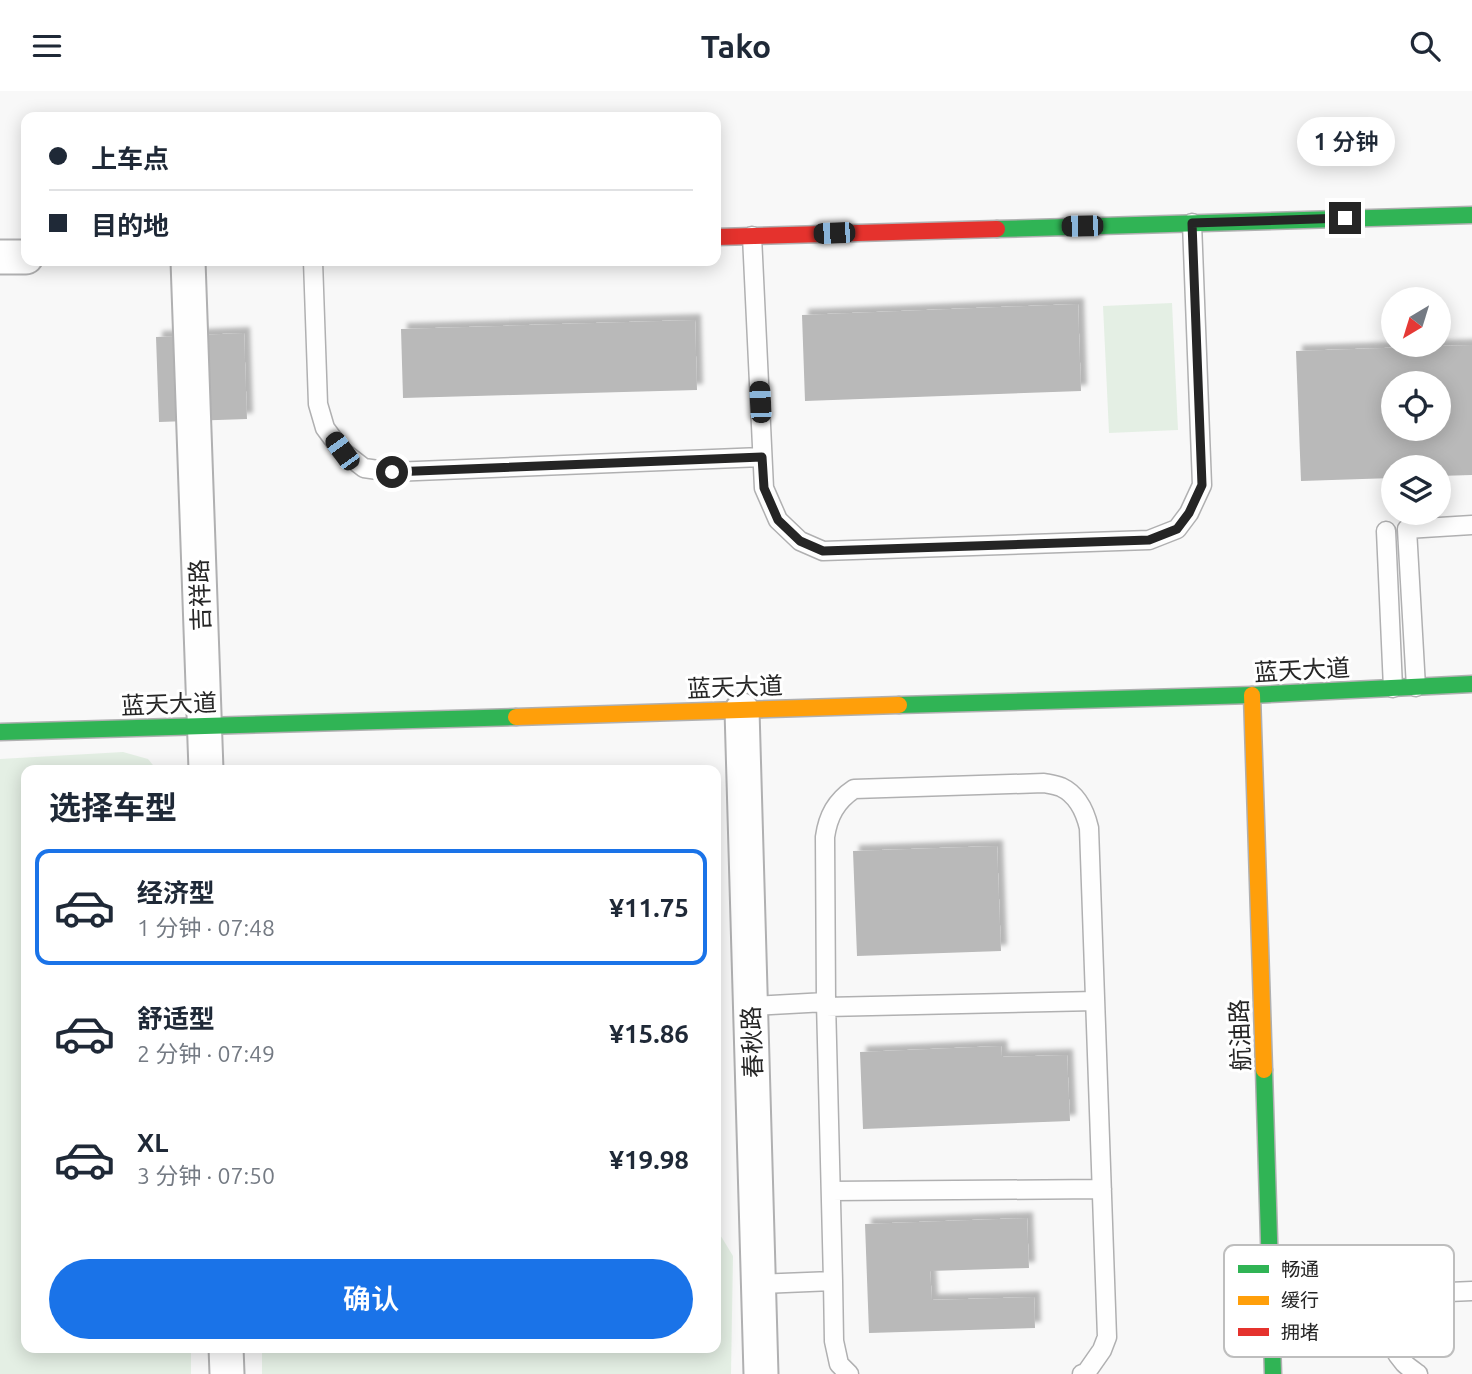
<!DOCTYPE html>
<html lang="zh">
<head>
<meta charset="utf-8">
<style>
  body { margin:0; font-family:Ubuntu,"Noto Sans SC",sans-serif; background:#f6f6f7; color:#1f2937; height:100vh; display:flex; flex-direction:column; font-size:26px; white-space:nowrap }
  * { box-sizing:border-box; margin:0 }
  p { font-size:23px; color:#747a83 }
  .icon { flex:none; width:38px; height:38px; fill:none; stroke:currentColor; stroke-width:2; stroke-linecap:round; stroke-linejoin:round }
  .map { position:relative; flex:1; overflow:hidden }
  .panel { position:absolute; left:21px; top:674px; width:700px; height:588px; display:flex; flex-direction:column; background:#fff; border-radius:14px; box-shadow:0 4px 18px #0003 }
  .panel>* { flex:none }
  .top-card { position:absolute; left:21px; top:21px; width:700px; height:154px; border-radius:14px; box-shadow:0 4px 18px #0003; display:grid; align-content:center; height:154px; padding:0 28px; background:#fff }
  .needle { width:46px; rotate:218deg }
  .fabs { position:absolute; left:1381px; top:196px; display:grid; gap:14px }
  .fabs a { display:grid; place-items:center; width:70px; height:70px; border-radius:50%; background:#fff; box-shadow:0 4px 18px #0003; font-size:35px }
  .end { position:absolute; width:32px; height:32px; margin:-16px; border:9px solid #252525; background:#fff; box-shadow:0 0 0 4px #fff }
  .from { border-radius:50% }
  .bubble { position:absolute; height:49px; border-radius:24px; background:#fff; box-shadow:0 4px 18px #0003; font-size:23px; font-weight:600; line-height:49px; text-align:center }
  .car { position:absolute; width:21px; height:42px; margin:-21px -10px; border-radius:9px; box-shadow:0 0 5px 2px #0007; background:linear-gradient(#222 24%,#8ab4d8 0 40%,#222 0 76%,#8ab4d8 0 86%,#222 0) }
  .top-card b { display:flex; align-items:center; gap:24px; height:66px; font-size:26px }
  .top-card b+b { border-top:2px solid #e0e1e3 }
  .top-card i { width:18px; height:18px; background:#1f2937 }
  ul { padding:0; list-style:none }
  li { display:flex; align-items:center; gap:21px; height:116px; margin:0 14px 10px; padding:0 14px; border:4px solid transparent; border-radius:14px }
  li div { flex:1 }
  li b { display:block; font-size:26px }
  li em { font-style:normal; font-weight:600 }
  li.on { border-color:#1a73e8 }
  li>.icon { width:63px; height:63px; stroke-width:1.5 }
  h2 { padding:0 28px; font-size:32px; line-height:84px }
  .cta { display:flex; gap:14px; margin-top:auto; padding:14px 28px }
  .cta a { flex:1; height:80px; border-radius:42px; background:#1a73e8; color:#fff; font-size:28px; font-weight:600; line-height:80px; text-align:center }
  header { display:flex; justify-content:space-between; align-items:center; height:91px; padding:0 28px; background:#fff; font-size:32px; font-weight:600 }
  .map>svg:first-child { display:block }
  .green { fill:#e4efe4 }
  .building { fill:#b9b9b9; fill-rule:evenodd; filter:url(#shadow) }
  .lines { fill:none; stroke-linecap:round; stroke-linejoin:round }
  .lane-casing { stroke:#b0b0b1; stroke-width:21 }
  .street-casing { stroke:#b0b0b1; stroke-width:37 }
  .fast-casing { stroke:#b0b0b1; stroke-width:19 }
  .slow-casing { stroke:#b0b0b1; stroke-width:19 }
  .jam-casing { stroke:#b0b0b1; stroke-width:19 }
  .lane { stroke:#fefefe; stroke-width:18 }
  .street { stroke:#fefefe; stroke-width:33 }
  .fast { stroke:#30b455; stroke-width:16 }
  .slow { stroke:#ff9f0a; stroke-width:16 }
  .jam { stroke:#e5322d; stroke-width:16 }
  .route { stroke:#252525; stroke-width:9 }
  .labels { text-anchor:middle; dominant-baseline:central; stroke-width:6; stroke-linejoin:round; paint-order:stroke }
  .street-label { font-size:24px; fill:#252525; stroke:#fff }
  .key { fill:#fff; stroke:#bebebe; stroke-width:2 }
  .key-label { font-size:19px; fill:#252525 }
</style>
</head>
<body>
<header><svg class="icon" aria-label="menu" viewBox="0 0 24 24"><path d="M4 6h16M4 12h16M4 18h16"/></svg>Tako<svg class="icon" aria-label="search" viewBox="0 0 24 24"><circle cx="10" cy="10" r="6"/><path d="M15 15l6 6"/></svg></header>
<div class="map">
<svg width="1472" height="1283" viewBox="0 0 1472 1283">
  <defs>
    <filter id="shadow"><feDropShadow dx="6" dy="-6" stdDeviation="2" flood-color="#0004"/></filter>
  </defs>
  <rect width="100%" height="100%" fill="#f8f8f8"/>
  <!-- green -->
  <path class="green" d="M1172,212l6,127 -69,3 -6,-127z
    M123,661l25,7 9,11h-131v577l165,1v26h-191v-615z
    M716,1137l17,28 -2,118h-469v-26l454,-1z"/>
  <!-- building -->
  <path class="building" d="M1078,213l3,87 -276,10 -3,-86z
    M695,229l2,70 -294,8 -2,-69z
    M244,242l3,86 -88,3 -3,-85z
    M1472,254v130l-34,1v-9h-45v11l-92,3 -5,-130zM1393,292h45v46h-45z
    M997,755l4,105 -144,5 -4,-105z
    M1001,955l1,11 65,-2 3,66 -207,8 -3,-77z
    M1027,1127l2,50 -99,3 2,29 102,-3 1,31 -166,5 -4,-109z"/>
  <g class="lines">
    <!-- lane casing -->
    <g class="lane-casing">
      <path id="lane" d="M752,145l12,252 14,32 22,21 23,10 326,-11 28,-11 12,-16 13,-28 -10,-262
        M313,170l5,143 7,24 17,23 22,17 28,4 370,-15
        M1386,440l7,157
        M1416,596l-9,-158 65,-4
        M826,911l7,279
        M751,915l75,-4 -1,-165c3,-21 11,-36 29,-48l190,-6c5,1 12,2 17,4 17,8 24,24 28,41l18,509 -5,13 -16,23 -4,1
        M826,916l269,-6
        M831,1100l271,-2
        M759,1193l74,-3 1,60 5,23 10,10
        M1270,1197l110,-7c2,28 4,60 24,82 4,4 10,8 14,11
        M1381,1204l91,-4"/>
    </g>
    <!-- street casing -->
    <g class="street-casing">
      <path id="street" d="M0,166h26
        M188,170l18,509
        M742,619l19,664
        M226,1256l1,27"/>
    </g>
    <!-- fast casing -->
    <g class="fast-casing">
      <path id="fast" d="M997,138l475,-14
        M899,614l353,-10 220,-11
        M0,641l516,-15
        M1264,979l9,304"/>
    </g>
    <!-- slow casing -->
    <g class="slow-casing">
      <path id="slow" d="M1252,604l12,375
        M516,626l383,-12"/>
    </g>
    <!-- jam casing -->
    <g class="jam-casing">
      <path id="jam" d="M716,146l281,-8"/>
    </g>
    <!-- lane -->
    <use href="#lane" class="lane"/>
    <!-- street -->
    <use href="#street" class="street"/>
    <!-- fast -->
    <use href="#fast" class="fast"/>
    <!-- slow -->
    <use href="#slow" class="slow"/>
    <!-- jam -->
    <use href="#jam" class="jam"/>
  </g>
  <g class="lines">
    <!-- route -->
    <path class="route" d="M392,381l370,-15 2,31 14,32 22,21 23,10 326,-11 28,-11 12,-16 13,-28 -10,-262 153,-5"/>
  </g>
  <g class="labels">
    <!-- street labels -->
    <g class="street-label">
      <text transform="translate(200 504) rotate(-92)">吉祥路</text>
      <text transform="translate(1302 579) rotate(-3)">蓝天大道</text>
      <text transform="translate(735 596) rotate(-2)">蓝天大道</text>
      <text transform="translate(169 613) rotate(-2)">蓝天大道</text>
      <text transform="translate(1240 944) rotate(-92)">航油路</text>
      <text transform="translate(752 951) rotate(-92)">春秋路</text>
    </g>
  </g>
  <!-- legend -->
  <rect x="1224" y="1154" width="230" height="112" rx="10" class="key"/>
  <rect x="1238" y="1174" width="31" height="8" fill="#30b455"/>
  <rect x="1238" y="1205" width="31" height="9" fill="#ff9f0a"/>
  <rect x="1238" y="1237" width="31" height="8" fill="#e5322d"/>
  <g class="key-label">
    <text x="1281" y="1185">畅通</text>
    <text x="1281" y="1216">缓行</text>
    <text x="1281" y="1248">拥堵</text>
  </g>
</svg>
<div class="fabs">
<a><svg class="needle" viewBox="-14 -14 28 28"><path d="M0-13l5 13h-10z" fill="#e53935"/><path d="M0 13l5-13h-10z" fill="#747a83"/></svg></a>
<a><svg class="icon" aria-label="locate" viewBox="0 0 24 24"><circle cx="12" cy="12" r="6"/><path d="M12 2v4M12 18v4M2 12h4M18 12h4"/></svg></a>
<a><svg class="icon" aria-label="layers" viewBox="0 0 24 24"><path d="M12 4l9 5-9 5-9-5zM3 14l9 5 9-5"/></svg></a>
</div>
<i class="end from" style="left:392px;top:381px"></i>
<i class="end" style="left:1345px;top:127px"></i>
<div class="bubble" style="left:1297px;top:26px;width:98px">1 分钟</div>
<i class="car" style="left:1082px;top:135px;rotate:269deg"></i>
<i class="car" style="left:834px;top:142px;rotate:268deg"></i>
<i class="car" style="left:760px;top:311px;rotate:357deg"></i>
<i class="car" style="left:342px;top:360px;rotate:324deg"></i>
<div class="top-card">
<b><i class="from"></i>上车点</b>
<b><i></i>目的地</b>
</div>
<section class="panel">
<h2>选择车型</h2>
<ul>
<li class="on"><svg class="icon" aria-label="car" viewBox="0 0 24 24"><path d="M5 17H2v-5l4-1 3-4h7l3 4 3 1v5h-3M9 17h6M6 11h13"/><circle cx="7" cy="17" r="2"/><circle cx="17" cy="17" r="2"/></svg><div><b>经济型</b><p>1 分钟 · 07:48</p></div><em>¥11.75</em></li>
<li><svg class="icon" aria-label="car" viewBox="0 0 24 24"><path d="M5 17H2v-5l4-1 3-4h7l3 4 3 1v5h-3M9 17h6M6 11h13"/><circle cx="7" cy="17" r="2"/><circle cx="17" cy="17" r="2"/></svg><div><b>舒适型</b><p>2 分钟 · 07:49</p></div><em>¥15.86</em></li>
<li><svg class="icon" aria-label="car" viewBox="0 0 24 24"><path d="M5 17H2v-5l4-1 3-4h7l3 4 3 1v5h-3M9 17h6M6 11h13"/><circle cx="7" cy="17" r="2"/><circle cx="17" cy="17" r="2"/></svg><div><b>XL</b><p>3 分钟 · 07:50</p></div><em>¥19.98</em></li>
</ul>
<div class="cta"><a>确认</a></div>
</section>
</div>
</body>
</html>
